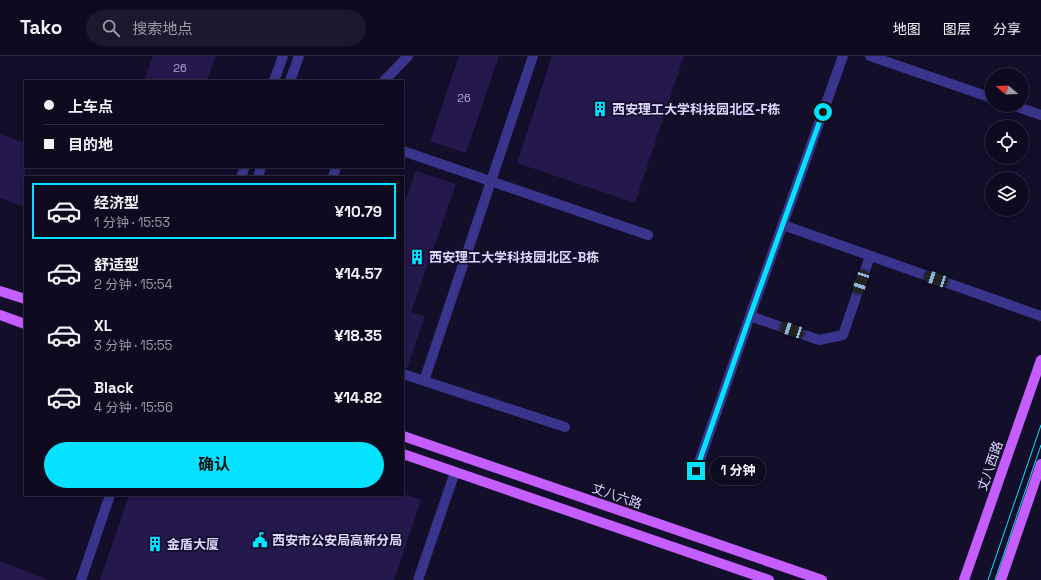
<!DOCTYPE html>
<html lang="zh">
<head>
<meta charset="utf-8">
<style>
  body { margin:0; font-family:"Space Grotesk","Noto Sans SC",sans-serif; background:#1c182d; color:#f1f3f6; height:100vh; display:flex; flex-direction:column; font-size:15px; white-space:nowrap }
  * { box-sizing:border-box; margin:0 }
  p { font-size:13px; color:#9b9aa5 }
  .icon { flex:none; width:22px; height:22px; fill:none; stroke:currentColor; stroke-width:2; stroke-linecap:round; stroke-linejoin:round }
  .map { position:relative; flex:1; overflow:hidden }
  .side { position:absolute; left:24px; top:120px; width:380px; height:320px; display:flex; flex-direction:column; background:#0e0a20; border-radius:0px; box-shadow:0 2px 6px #0003,0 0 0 1px #2e2b3e }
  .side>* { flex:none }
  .banner { position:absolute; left:24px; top:24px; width:380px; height:88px; border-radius:0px; box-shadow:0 2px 6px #0003,0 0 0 1px #2e2b3e; display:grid; align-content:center; height:88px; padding:0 20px; background:#0e0a20 }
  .needle { width:26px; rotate:289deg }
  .tools { position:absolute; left:985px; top:12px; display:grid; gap:8px }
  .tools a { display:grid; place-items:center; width:44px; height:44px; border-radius:50%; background:#0e0a20; box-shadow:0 2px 6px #0003,0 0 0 1px #2e2b3e; font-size:20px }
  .end { position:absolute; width:18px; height:18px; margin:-9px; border:5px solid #03e3ff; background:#111; box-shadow:0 0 0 2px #111 }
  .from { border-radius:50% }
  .bubble { position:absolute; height:28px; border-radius:14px; background:#0e0a20; box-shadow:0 2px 6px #0003,0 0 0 1px #2e2b3e; font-size:13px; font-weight:700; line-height:28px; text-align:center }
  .car { position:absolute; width:12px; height:24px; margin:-12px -6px; border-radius:5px; box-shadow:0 0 3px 1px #0007; background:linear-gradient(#222 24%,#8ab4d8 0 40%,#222 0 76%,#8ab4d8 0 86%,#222 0) }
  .banner b { display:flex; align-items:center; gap:14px; height:38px; font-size:15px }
  .banner b+b { border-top:1px solid #2e2b3e }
  .banner i { width:10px; height:10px; background:#f1f3f6 }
  ul { padding:7px 0 0; list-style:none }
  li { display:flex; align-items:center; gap:12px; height:56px; margin:0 8px 6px; padding:0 12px; border:2px solid transparent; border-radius:0px }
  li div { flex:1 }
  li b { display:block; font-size:15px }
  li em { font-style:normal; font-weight:700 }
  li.on { border-color:#03e3ff }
  li>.icon { width:36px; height:36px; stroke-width:1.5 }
  .primary-button { display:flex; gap:8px; margin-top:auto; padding:8px 20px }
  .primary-button a { flex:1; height:46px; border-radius:24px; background:#03e3ff; color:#111; font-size:16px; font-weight:700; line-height:46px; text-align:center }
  header { display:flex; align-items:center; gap:24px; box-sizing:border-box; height:56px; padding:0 20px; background:#0e0a20; border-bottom:1px solid #2e2b3e }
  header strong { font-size:19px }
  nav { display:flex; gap:22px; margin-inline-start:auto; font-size:14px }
  .search { width:280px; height:36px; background:#1c182d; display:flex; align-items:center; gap:10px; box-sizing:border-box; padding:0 14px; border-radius:22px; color:#9b9aa5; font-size:15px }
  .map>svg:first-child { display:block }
  .building { fill:#24184d }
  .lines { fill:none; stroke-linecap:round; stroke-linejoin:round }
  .minor { stroke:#39358d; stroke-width:10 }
  .major { stroke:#c55eff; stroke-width:10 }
  .tram { stroke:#03e3ff; stroke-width:1 }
  .route { stroke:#03e3ff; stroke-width:5 }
  .labels { text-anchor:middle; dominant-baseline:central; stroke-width:3.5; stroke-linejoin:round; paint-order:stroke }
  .number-label { font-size:11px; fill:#aea7d2 }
  .poi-label { font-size:13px; font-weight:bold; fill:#dcd7ff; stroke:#130e2a; text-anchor:start }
  .street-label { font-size:13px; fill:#dcd7ff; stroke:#130e2a }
</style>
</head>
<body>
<header>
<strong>Tako</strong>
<div class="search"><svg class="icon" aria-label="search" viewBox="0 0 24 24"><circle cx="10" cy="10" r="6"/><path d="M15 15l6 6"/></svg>搜索地点</div>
<nav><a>地图</a><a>图层</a><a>分享</a></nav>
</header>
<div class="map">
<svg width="1041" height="524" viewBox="0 0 1041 524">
  <rect width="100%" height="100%" fill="#130e2a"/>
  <!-- building -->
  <path class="building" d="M153,0h63l-9,25h-63z
    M459,0h40l-33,97 -36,-12z
    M552,0h132l-49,147 -118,-40z
    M0,78l25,9v64l-25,-9z
    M416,115l40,13 -45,128 14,4 -18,52h-4v-161z
    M129,439h278l14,5 -27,80h-294z
    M0,505l46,18v1h-46z"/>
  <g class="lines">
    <!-- minor -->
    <path class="minor" d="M870,0l122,42
      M274,25l9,-25
      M290,25l9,-25
      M384,25l24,-25
      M1012,49l29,10
      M403,95l245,84
      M241,121l4,-10
      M258,121l3,-10
      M333,121l3,-10
      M783,169l258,91
      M750,260l69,24 24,-5 27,-79
      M403,318l162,53
      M424,325l109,-325
      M696,415l54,-155 93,-260
      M81,524l29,-85
      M418,524l37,-108"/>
    <!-- major -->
    <path class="major" d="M0,235l25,8
      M0,259l25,9
      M403,380l419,144
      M403,398l366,126
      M964,524l77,-220
      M1001,524l40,-116"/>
    <!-- tram -->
    <path class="tram" d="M988,524l53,-155
      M995,524l46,-135"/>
  </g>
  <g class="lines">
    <!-- route -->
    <path class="route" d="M696,415l54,-155 73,-204"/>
  </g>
  <!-- icons -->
  <defs>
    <g id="building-bare" transform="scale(1.2)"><path d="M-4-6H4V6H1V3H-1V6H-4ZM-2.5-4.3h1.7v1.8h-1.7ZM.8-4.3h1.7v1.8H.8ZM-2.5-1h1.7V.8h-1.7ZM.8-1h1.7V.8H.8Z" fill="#03e3ff" stroke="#130e2a" stroke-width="2.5" paint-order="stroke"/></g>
    <g id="civic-bare" transform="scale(1.2)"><path d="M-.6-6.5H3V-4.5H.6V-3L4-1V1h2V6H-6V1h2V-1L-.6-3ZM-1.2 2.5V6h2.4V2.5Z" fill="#03e3ff" stroke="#130e2a" stroke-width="2.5" paint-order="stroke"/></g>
  </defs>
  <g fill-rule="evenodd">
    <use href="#building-bare" x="600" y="53"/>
    <use href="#building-bare" x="417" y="201"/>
    <use href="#civic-bare" x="260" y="484"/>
    <use href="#building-bare" x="155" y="488"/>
  </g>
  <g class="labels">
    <!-- number labels -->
    <g class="number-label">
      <text x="180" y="12">26</text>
      <text x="464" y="42">26</text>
    </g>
    <!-- poi labels -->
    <g class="poi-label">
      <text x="612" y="53">西安理工大学科技园北区-F栋</text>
      <text x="429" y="201">西安理工大学科技园北区-B栋</text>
      <text x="272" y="484">西安市公安局高新分局</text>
      <text x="167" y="488">金盾大厦</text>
    </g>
    <!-- street labels -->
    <g class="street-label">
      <text transform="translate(990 410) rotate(-71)">丈八西路</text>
      <text transform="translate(617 440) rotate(19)">丈八六路</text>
    </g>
  </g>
</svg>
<div class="tools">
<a><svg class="needle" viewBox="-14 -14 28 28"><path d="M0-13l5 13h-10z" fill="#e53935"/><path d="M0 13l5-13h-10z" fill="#9b9aa5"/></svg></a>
<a><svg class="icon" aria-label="locate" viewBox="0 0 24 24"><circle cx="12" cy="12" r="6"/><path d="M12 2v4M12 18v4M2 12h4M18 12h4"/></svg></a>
<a><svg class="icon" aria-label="layers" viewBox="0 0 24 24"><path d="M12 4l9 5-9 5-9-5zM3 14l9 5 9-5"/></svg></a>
</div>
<i class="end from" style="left:823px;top:56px"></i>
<i class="end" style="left:696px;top:415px"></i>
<div class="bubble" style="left:710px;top:401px;width:56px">1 分钟</div>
<i class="car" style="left:936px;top:223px;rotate:289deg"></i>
<i class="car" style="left:861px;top:226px;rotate:199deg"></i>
<i class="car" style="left:792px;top:274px;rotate:289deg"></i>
<div class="banner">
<b><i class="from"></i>上车点</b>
<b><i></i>目的地</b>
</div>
<section class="side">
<ul>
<li class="on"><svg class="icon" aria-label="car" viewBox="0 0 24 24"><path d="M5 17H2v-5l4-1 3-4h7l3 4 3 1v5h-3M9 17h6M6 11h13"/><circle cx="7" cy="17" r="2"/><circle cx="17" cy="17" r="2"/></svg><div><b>经济型</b><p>1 分钟 · 15:53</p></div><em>¥10.79</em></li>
<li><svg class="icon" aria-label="car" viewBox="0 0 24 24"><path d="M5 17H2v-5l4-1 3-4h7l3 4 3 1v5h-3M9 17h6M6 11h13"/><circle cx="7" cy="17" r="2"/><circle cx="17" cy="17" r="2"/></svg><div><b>舒适型</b><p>2 分钟 · 15:54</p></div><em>¥14.57</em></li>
<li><svg class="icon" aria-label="car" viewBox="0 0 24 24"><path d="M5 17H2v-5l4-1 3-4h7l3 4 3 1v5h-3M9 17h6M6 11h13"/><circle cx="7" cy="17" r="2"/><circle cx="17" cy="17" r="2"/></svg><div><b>XL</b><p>3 分钟 · 15:55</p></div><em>¥18.35</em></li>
<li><svg class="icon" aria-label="car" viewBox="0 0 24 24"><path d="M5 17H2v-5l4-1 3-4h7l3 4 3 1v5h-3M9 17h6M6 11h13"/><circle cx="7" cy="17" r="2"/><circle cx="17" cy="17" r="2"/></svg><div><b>Black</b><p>4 分钟 · 15:56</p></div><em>¥14.82</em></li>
</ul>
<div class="primary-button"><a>确认</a></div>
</section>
</div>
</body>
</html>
